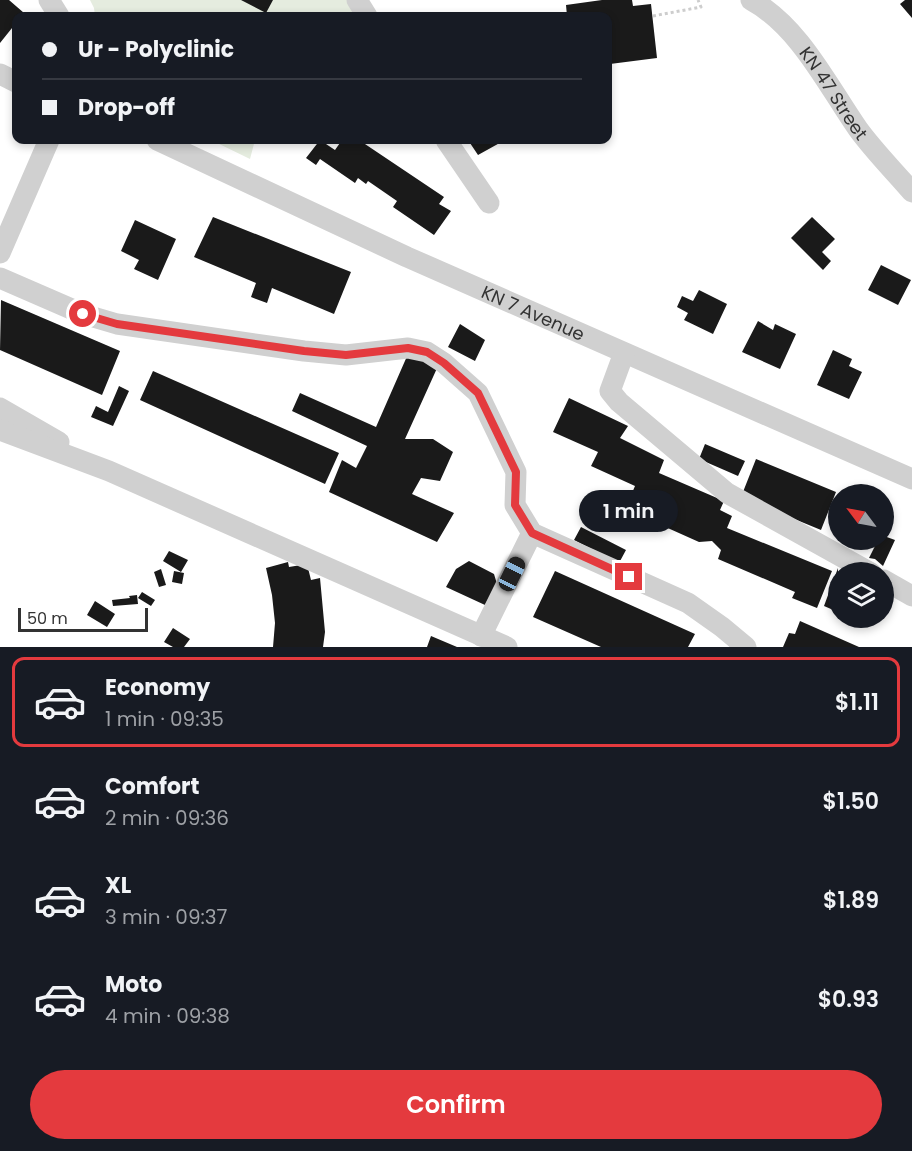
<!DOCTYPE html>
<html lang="en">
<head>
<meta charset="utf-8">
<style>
  body { margin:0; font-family:Poppins,sans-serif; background:#20242c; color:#f1f3f6; height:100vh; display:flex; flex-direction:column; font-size:22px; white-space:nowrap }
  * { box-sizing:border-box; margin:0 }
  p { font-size:20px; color:#9ea1a6 }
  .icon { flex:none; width:33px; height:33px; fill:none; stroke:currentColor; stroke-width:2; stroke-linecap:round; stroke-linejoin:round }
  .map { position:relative; height:647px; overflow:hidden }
  .details { display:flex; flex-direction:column; background:#171b24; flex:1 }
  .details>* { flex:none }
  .top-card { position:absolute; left:12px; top:12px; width:600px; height:132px; border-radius:12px; box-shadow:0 3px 9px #0003; display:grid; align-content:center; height:132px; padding:0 30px; background:#171b24 }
  .needle { width:39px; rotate:302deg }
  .buttons { position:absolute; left:828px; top:484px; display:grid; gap:12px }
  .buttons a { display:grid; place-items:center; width:66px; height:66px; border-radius:50%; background:#171b24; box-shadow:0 3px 9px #0003; font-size:30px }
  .scale { position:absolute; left:18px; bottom:15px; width:130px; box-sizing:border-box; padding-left:6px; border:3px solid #333; border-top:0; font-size:16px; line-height:21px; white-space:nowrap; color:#333; -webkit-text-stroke:4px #fff; paint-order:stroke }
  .end { position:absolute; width:27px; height:27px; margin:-14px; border:8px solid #e43a3e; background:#fff; box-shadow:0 0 0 3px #fff }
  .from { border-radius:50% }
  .bubble { position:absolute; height:42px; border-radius:21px; background:#171b24; box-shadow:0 3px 9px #0003; font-size:20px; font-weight:600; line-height:42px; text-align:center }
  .car { position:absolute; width:18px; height:36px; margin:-18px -9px; border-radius:8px; box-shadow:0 0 4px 2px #0007; background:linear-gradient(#222 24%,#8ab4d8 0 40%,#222 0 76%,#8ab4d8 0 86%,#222 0) }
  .top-card b { display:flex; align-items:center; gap:21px; height:57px; font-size:22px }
  .top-card b+b { border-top:2px solid #363941 }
  .top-card i { width:15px; height:15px; background:#f1f3f6 }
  ul { padding:10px 0 0; list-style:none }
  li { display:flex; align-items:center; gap:18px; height:90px; margin:0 12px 9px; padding:0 18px; border:3px solid transparent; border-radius:12px }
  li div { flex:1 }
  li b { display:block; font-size:22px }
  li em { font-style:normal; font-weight:600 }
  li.on { border-color:#e43a3e }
  li>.icon { width:54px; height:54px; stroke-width:1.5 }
  .action { display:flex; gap:12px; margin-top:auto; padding:12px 30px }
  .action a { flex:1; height:69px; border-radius:36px; background:#e43a3e; color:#fff; font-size:24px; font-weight:600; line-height:69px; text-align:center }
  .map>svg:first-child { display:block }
  .green { fill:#e5ecdf }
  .building { fill:#1a1a1a }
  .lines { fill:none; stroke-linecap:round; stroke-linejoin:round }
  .path { stroke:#cdcdcd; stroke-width:3; stroke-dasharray:3 3; stroke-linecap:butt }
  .minor { stroke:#d0d0d0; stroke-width:21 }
  .route { stroke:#e43a3e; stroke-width:8 }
  .labels { text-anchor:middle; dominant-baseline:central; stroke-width:6; stroke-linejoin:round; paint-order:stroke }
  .street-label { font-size:18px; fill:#333; stroke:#fff }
</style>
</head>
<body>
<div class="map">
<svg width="912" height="647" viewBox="0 0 912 647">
  <rect width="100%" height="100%" fill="#fff"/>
  <!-- green -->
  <path class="green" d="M90,0h258l10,16h-263l-1,-8z
    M211,140h44l-5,19z"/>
  <!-- building -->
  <path class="building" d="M0,0h9l15,13 -2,3h-6v7l-16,20z
    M241,0h32l-7,13z
    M602,0h30l1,6 18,-2 6,54 -47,6 -2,-48h-41l-1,-11z
    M905,0h7v18l-12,-14z
    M320,140l15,10 7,-10h17l85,57 -5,7 12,7 -17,24 -41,-28 4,-6 -29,-20 -2,3 -8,-6 -3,5 -35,-24 -4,6 -10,-7z
    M468,140h37l-27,15z
    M213,217l138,55 -17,42 -62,-26 -5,15 -16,-6 5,-14 -62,-26z
    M812,217l23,22 -13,13 9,9 -8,9 -32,-32z
    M135,220l41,19 -18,41 -24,-11 5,-9 -18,-9z
    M881,265l30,15 -13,25 -30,-15z
    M699,290l28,14 -14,30 -29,-14 4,-7 -11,-6 5,-11 11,5z
    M1,300l119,51 -18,44 -102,-45z
    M758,321l15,9 2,-6 21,10 -16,35 -38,-17z
    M460,324l25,16 -10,21 -27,-14z
    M833,350l19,9 -3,7 13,6 -13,27 -32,-14z
    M408,354l30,12 -33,73h28l20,13 -13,29 -19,-3 -9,16 42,19 -17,29 -108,-50 13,-32 14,8 11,-22 -75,-35 8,-18 76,34z
    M153,371l186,82 -14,31 -185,-84z
    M119,386l10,5 -16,35 -22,-9 5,-11 12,6z
    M569,398l59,28 -8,12 44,22 -5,13 65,28 -4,9 12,6 -5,12 105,43 -15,37 -25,-10 3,-6 -77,-33 3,-9 -9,-9 -13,1 -38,-17 3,-11 -35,-14 6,-14 -44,-20 7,-14 -45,-20z
    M705,444l40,17 -7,15 -39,-17z
    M756,459l80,33 -15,38 -80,-33z
    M581,527l45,23 -7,13 -45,-23z
    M884,536l11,4 -12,26 -8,-7 -6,-1 9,-18h6z
    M169,551l19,9 -7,12 -18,-11z
    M469,561l25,13 3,10 -12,21 -39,-18 10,-18z
    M288,562l1,5 18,-3 4,16 9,-2 5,54 -2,15h-50l2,-24 -3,-28 -6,-27z
    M838,568v44l-14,-6z
    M161,569l5,16 -7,2 -5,-15z
    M174,571l10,2 -2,11 -10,-2z
    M555,571l140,63 -7,13h-87l-68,-30z
    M142,592l13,8 -4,6 -13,-8z
    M137,595l1,9 -25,2 -1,-6 18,-2 -1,-2z
    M95,601l20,13 -8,13 -20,-12z
    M800,621l59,26h-76l6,-14 6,1z
    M173,628l17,11 -6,8h-11l-9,-5z
    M431,636l26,11h-30z"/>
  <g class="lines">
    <!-- path -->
    <path class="path" d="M653,16l48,-9 -3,-7"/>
    <!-- minor -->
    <g class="minor">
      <path d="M49,0l10,16"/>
      <path d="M357,0l10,16"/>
      <path id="s1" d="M751,0c48,26 77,86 107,129 16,22 36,42 54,63"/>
      <path d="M0,74l16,8"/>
      <path id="s2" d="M157,140l250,117 505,222"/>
      <path d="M446,140l43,63"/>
      <path d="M0,253l49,-113"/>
      <path d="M0,278l83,36 34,10 187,27 42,4 62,-7 19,4 17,11 34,30 38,79 -1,33 17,28 156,70 34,24 24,20"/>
      <path d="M624,353l-14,38 9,11 108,91 144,80"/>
      <path d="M0,408l59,34"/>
      <path d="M0,430l109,41 398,176"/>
      <path d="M884,580l28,16"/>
      <path d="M481,636l51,-103"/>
    </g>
  </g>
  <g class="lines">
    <!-- route -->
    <path class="route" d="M83,314l34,10 187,27 42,4 62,-7 19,4 17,11 34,30 38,79 -1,33 17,28 97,44"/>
  </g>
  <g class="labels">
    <!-- street labels -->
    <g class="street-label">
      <text stroke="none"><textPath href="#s1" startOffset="126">KN 47 Street</textPath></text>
      <text stroke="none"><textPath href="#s2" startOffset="414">KN 7 Avenue</textPath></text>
    </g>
  </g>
</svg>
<div class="buttons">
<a><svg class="needle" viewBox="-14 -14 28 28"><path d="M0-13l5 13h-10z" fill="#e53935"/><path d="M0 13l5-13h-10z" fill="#9ea1a6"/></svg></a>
<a><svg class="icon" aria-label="layers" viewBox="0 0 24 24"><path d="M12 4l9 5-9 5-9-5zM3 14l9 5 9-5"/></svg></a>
</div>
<div class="scale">50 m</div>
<i class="end from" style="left:83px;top:314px"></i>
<i class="end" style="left:629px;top:577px"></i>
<div class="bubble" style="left:579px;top:490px;width:99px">1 min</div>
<i class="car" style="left:512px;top:574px;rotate:26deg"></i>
<div class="top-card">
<b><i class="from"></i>Ur - Polyclinic</b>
<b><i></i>Drop-off</b>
</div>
</div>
<section class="details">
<ul>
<li class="on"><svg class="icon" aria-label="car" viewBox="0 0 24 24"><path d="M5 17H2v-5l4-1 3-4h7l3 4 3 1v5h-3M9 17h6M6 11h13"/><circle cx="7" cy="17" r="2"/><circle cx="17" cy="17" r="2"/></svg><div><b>Economy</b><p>1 min · 09:35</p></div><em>$1.11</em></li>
<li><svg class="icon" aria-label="car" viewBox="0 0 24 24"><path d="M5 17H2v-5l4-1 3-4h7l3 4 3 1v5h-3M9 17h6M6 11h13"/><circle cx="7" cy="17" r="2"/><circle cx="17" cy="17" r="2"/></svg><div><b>Comfort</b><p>2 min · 09:36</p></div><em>$1.50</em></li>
<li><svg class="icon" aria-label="car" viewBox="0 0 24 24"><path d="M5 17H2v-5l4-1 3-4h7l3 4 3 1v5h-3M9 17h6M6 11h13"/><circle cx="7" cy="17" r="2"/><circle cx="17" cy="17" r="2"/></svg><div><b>XL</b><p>3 min · 09:37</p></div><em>$1.89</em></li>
<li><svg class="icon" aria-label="car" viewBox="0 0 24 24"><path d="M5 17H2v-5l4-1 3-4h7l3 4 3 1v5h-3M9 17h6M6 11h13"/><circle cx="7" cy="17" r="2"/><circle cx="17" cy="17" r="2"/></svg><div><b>Moto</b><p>4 min · 09:38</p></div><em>$0.93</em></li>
</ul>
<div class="action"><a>Confirm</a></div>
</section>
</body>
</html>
